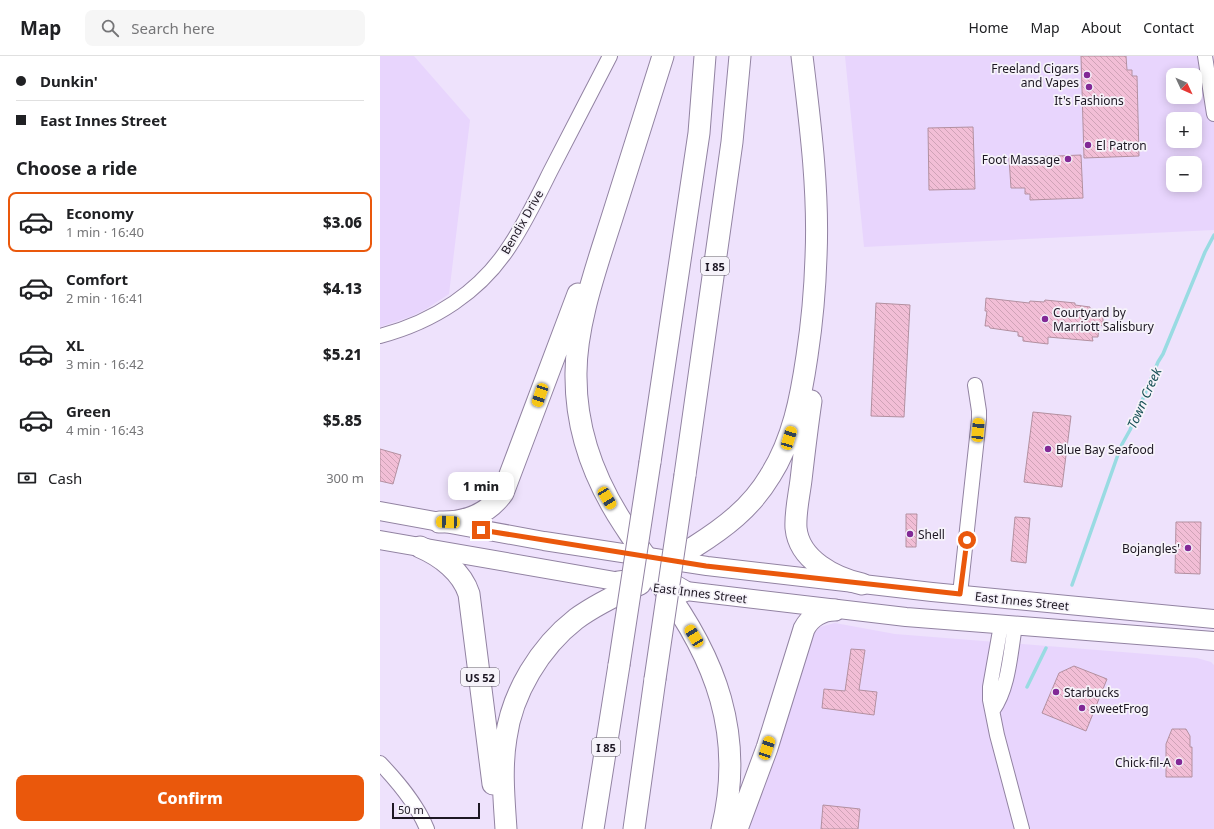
<!DOCTYPE html>
<html lang="en">
<head>
<meta charset="utf-8">
<style>
  body { margin:0; font-family:"Noto Sans",sans-serif; background:#f6f6f6; color:#202124; height:100vh; display:flex; flex-direction:column; font-size:15px; white-space:nowrap }
  * { box-sizing:border-box; margin:0 }
  p { font-size:13px; color:#757577 }
  .icon { flex:none; width:22px; height:22px; fill:none; stroke:currentColor; stroke-width:2; stroke-linecap:round; stroke-linejoin:round }
  .map { position:relative; flex:1; overflow:hidden }
  .panel { display:flex; flex-direction:column; background:#fff; width:380px }
  .panel>* { flex:none }
  .guide { display:grid; align-content:center; height:88px; padding:0 16px; background:#fff }
  .needle { width:26px; rotate:134deg }
  .buttons { position:absolute; left:786px; top:12px; display:grid; gap:8px }
  .buttons a { display:grid; place-items:center; width:36px; height:36px; border-radius:8px; background:#fff; box-shadow:0 2px 10px #0003; font-size:20px }
  .scale { position:absolute; left:12px; bottom:10px; width:88px; box-sizing:border-box; padding-left:4px; border:2px solid #1d1723; border-top:0; font-size:11px; line-height:14px; white-space:nowrap; color:#1d1723; -webkit-text-stroke:3px #f6f3fa; paint-order:stroke }
  .end { position:absolute; width:18px; height:18px; margin:-9px; border:5px solid #ea580c; background:#fff; box-shadow:0 0 0 2px #fff }
  .from { border-radius:50% }
  .bubble { position:absolute; height:28px; border-radius:8px; background:#fff; box-shadow:0 2px 10px #0003; font-size:13px; font-weight:800; line-height:28px; text-align:center }
  .car { position:absolute; width:12px; height:24px; margin:-12px -6px; border-radius:5px; box-shadow:0 0 3px 1px #0007; background:linear-gradient(#f5c518 24%,#345 0 40%,#f5c518 0 76%,#345 0 86%,#f5c518 0) }
  .guide b { display:flex; align-items:center; gap:14px; height:38px; font-size:15px }
  .guide b+b { border-top:1px solid #e0e0e0 }
  .guide i { width:10px; height:10px; background:#202124 }
  ul { padding:0; list-style:none }
  li { display:flex; align-items:center; gap:12px; height:60px; margin:0 8px 6px; padding:0 8px; border:2px solid transparent; border-radius:8px }
  li div { flex:1 }
  li b { display:block; font-size:15px }
  li em { font-style:normal; font-weight:800 }
  li.current { border-color:#ea580c }
  li>.icon { width:36px; height:36px; stroke-width:1.5 }
  h2 { padding:0 16px; font-size:18px; line-height:48px }
  .pay { display:flex; align-items:center; gap:10px; height:44px; padding:0 16px; font-size:15px }
  .pay p { margin-inline-start:auto }
  .action { display:flex; gap:8px; margin-top:auto; padding:8px 16px }
  .action a { flex:1; height:46px; border-radius:8px; background:#ea580c; color:#fff; font-size:16px; font-weight:800; line-height:46px; text-align:center }
  header { display:flex; align-items:center; gap:24px; box-sizing:border-box; height:56px; padding:0 20px; background:#fff; border-bottom:1px solid #e0e0e0 }
  header strong { font-size:19px }
  nav { display:flex; gap:22px; margin-inline-start:auto; font-size:14px }
  .search { width:280px; height:36px; background:#f6f6f6; display:flex; align-items:center; gap:10px; box-sizing:border-box; padding:0 14px; border-radius:8px; color:#757577; font-size:15px }
  main { display:flex; flex:1; min-height:0 }
  .map>svg:first-child { display:block }
  .built { fill:#e8d5fd; fill-rule:evenodd }
  .lines { fill:none; stroke-linecap:round; stroke-linejoin:round }
  .stream { stroke:#99dbe2; stroke-width:3.5 }
  .building { fill:url(#building-back-hatch); stroke:#b390a0 }
  .minor-casing { stroke:#9283a2; stroke-width:16 }
  .major-casing { stroke:#9283a2; stroke-width:20 }
  .highway-casing { stroke:#9283a2; stroke-width:23 }
  .minor { stroke:#fff; stroke-width:14 }
  .major { stroke:#fff; stroke-width:18 }
  .highway { stroke:#fff; stroke-width:21 }
  .highway-bridge-casing { stroke:#9283a2; stroke-width:23; stroke-linecap:butt }
  .highway-bridge { stroke:#fff; stroke-width:21 }
  .route { stroke:#ea580c; stroke-width:5 }
  .poi-dot { fill:#822996; stroke:#f6f3fa; stroke-width:1.5 }
  .labels { text-anchor:middle; dominant-baseline:central; stroke-width:3.5; stroke-linejoin:round; paint-order:stroke }
  .shield { fill:#f6f3fa; stroke:#5e5964; stroke-width:1 }
  .shield-label { font-size:11px; font-weight:bold; fill:#1d1723 }
  .poi-label { font-size:12px; fill:#1d1723; stroke:#f6f3fa; text-anchor:start }
  .street-label { font-size:12px; fill:#1d1723; stroke:#f6f3fa }
  .water-label { font-size:13px; font-style:italic; fill:#195157; stroke:#f6f3fa }
</style>
</head>
<body>
<header>
<strong>Map</strong>
<div class="search"><svg class="icon" aria-label="search" viewBox="0 0 24 24"><circle cx="10" cy="10" r="6"/><path d="M15 15l6 6"/></svg>Search here</div>
<nav><a>Home</a><a>Map</a><a>About</a><a>Contact</a></nav>
</header>
<main>
<section class="panel">
<div class="guide">
<b><i class="from"></i>Dunkin'</b>
<b><i></i>East Innes Street</b>
</div>
<h2>Choose a ride</h2>
<ul>
<li class="current"><svg class="icon" aria-label="car" viewBox="0 0 24 24"><path d="M5 17H2v-5l4-1 3-4h7l3 4 3 1v5h-3M9 17h6M6 11h13"/><circle cx="7" cy="17" r="2"/><circle cx="17" cy="17" r="2"/></svg><div><b>Economy</b><p>1 min · 16:40</p></div><em>$3.06</em></li>
<li><svg class="icon" aria-label="car" viewBox="0 0 24 24"><path d="M5 17H2v-5l4-1 3-4h7l3 4 3 1v5h-3M9 17h6M6 11h13"/><circle cx="7" cy="17" r="2"/><circle cx="17" cy="17" r="2"/></svg><div><b>Comfort</b><p>2 min · 16:41</p></div><em>$4.13</em></li>
<li><svg class="icon" aria-label="car" viewBox="0 0 24 24"><path d="M5 17H2v-5l4-1 3-4h7l3 4 3 1v5h-3M9 17h6M6 11h13"/><circle cx="7" cy="17" r="2"/><circle cx="17" cy="17" r="2"/></svg><div><b>XL</b><p>3 min · 16:42</p></div><em>$5.21</em></li>
<li><svg class="icon" aria-label="car" viewBox="0 0 24 24"><path d="M5 17H2v-5l4-1 3-4h7l3 4 3 1v5h-3M9 17h6M6 11h13"/><circle cx="7" cy="17" r="2"/><circle cx="17" cy="17" r="2"/></svg><div><b>Green</b><p>4 min · 16:43</p></div><em>$5.85</em></li>
</ul>
<div class="pay"><svg class="icon" aria-label="cash" viewBox="0 0 24 24"><path d="M3 7h18v10H3z"/><circle cx="12" cy="12" r="2"/></svg>Cash<p>300 m</p></div>
<div class="action"><a>Confirm</a></div>
</section>
<div class="map">
<svg width="834" height="773" viewBox="0 0 834 773">
  <defs>
    <pattern id="building-back-hatch" width="6" height="6" patternUnits="userSpaceOnUse"><rect width="6" height="6" fill="#f2bed6"/><path d="M-1 5l2 2M0 0l6 6M5-1l2 2" fill="none" stroke="#cfa3b7"/></pattern>
  </defs>
  <rect width="100%" height="100%" fill="#eee2fc"/>
  <!-- built -->
  <path class="built" d="M0,0h34l56,64 -21,174 -23,15 -14,7 -32,11z
    M465,0h363l6,58v116l-350,17zM793,19h22v22h-22zM793,63h22v22h-22zM793,107h22v22h-22z
    M455,567l60,11 302,24 14,4 3,3v164h-465l63,-193 8,-9z"/>
  <g class="lines">
    <!-- stream -->
    <path class="stream" d="M692,529l49,-139 9,-16 28,-68 5,-8 42,-102 9,-17
      M647,631l19,-39"/>
  </g>
  <!-- building -->
  <path class="building" d="M701,0h45l1,14h5v6h5l2,80 -55,2z
    M593,71l2,62 -46,1 -1,-62z
    M701,99l2,43 -53,2v-6h-5v-6h-14l-2,-30z
    M606,242l43,5 1,-2 14,1 1,-2 30,3v2l15,2v2l7,1v2h6v14l-4,-1 -1,12h-6l1,4 -45,-4v7l-25,-3v-4l-5,-1v-4l-28,-4 -1,-2h-4l2,-15h-2z
    M496,247l34,2 -6,112 -33,-1z
    M653,356l38,4 -9,71 -38,-5z
    M0,393l21,6 -8,29 -13,-3z
    M526,458h11l-1,33h-10z
    M635,461l15,1 -4,45 -15,-2z
    M796,466h25l-1,52 -25,-1z
    M471,593l14,1 -6,40 18,2 -3,23 -52,-7 2,-19 21,2z
    M694,610l33,13 -21,52 -44,-18 17,-40z
    M792,673h14l4,7v11h2v30h-26v-33z
    M443,749l37,4 -2,20h-37z"/>
  <g class="lines">
    <!-- minor casing -->
    <g class="minor-casing">
      <path id="minor" d="M825,0l9,58
        M0,280c53,-14 101,-44 131,-92 15,-23 27,-48 39,-72 20,-39 40,-77 60,-116
        M580,538l19,-175v-8l-4,-26
        M621,569l-11,62v13l7,35 25,94
        M613,654c16,-23 17,-56 22,-84
        M0,707c18,19 37,41 47,66"/>
    </g>
    <!-- major casing -->
    <g class="major-casing">
      <path id="major" d="M0,455l164,30 163,25 225,26 282,27
        M0,484l252,44
        M289,533l237,28 308,24"/>
    </g>
    <!-- highway casing -->
    <g class="highway-casing">
      <path id="highway" d="M283,0c-17,55 -35,110 -52,165 -15,47 -36,106 -35,156 0,53 19,104 48,148 16,24 33,53 60,66
        M431,345c-4,27 -7,53 -10,79 -2,16 -6,33 -5,48 3,32 39,50 66,56
        M270,406l49,-329 6,-77
        M305,419l47,-333 8,-86
        M59,466c26,1 49,-8 64,-29l75,-199
        M40,491c21,9 42,25 49,47l24,190
        M238,526c23,-1 56,-23 76,-35 30,-19 57,-39 76,-71 23,-36 31,-79 37,-120 5,-33 8,-66 9,-99 3,-67 -6,-135 -14,-201
        M280,527c56,75 85,152 62,246
        M126,773c-2,-30 -5,-61 0,-91 6,-45 34,-91 70,-119 19,-14 42,-25 64,-35
        M213,773l26,-164
        M254,773l21,-150
        M357,773l30,-81 37,-119c6,-12 18,-19 31,-19"/>
    </g>
    <!-- minor -->
    <use href="#minor" class="minor"/>
    <!-- major -->
    <use href="#major" class="major"/>
    <!-- highway -->
    <use href="#highway" class="highway"/>
    <!-- highway-bridge casing -->
    <g class="highway-bridge-casing">
      <path id="highway-bridge" d="M239,609l31,-203
        M275,623l30,-204"/>
    </g>
    <!-- highway-bridge -->
    <use href="#highway-bridge" class="highway-bridge"/>
  </g>
  <g class="lines">
    <!-- route -->
    <path class="route" d="M101,474l225,36 254,28 7,-54"/>
  </g>
  <!-- markers -->
  <g class="poi-dot">
    <circle cx="707" cy="19" r="4"/>
    <circle cx="709" cy="31" r="4"/>
    <circle cx="708" cy="89" r="4"/>
    <circle cx="688" cy="103" r="4"/>
    <circle cx="665" cy="263" r="4"/>
    <circle cx="668" cy="393" r="4"/>
    <circle cx="530" cy="478" r="4"/>
    <circle cx="808" cy="492" r="4"/>
    <circle cx="676" cy="636" r="4"/>
    <circle cx="702" cy="652" r="4"/>
    <circle cx="799" cy="706" r="4"/>
  </g>
  <g class="labels">
    <!-- shield labels -->
    <g class="shield">
      <rect x="321" y="201" width="28" height="18" rx="3"/>
      <rect x="81" y="612" width="38" height="18" rx="3"/>
      <rect x="212" y="682" width="28" height="18" rx="3"/>
    </g>
    <g class="shield-label">
      <text x="335" y="210">I 85</text>
      <text x="100" y="621">US 52</text>
      <text x="226" y="691">I 85</text>
    </g>
    <!-- poi labels -->
    <g class="poi-label">
      <text x="699" y="12" text-anchor="end">Freeland Cigars<tspan x="699" dy="14">and Vapes</tspan></text>
      <text x="709" y="44" text-anchor="middle">It's Fashions</text>
      <text x="716" y="89">El Patron</text>
      <text x="680" y="103" text-anchor="end">Foot Massage</text>
      <text x="673" y="256">Courtyard by<tspan x="673" dy="14">Marriott Salisbury</tspan></text>
      <text x="676" y="393">Blue Bay Seafood</text>
      <text x="538" y="478">Shell</text>
      <text x="800" y="492" text-anchor="end">Bojangles'</text>
      <text x="684" y="636">Starbucks</text>
      <text x="710" y="652">sweetFrog</text>
      <text x="791" y="706" text-anchor="end">Chick-fil-A</text>
    </g>
    <!-- street labels -->
    <g class="street-label">
      <text transform="translate(142 166) rotate(-60)">Bendix Drive</text>
      <text transform="translate(320 537) rotate(7)">East Innes Street</text>
      <text transform="translate(642 545) rotate(6)">East Innes Street</text>
    </g>
    <!-- water labels -->
    <g class="water-label">
      <text transform="translate(764 342) rotate(-66)">Town Creek</text>
    </g>
  </g>
</svg>
<div class="buttons">
<a><svg class="needle" viewBox="-14 -14 28 28"><path d="M0-13l5 13h-10z" fill="#e53935"/><path d="M0 13l5-13h-10z" fill="#757577"/></svg></a>
<a>+</a>
<a>−</a>
</div>
<div class="scale">50 m</div>
<i class="end from" style="left:587px;top:484px"></i>
<i class="end" style="left:101px;top:474px"></i>
<div class="bubble" style="left:68px;top:416px;width:66px">1 min</div>
<i class="car" style="left:160px;top:339px;rotate:199deg"></i>
<i class="car" style="left:598px;top:374px;rotate:5deg"></i>
<i class="car" style="left:409px;top:382px;rotate:17deg"></i>
<i class="car" style="left:227px;top:442px;rotate:149deg"></i>
<i class="car" style="left:68px;top:466px;rotate:272deg"></i>
<i class="car" style="left:314px;top:580px;rotate:329deg"></i>
<i class="car" style="left:387px;top:692px;rotate:18deg"></i>
</div>
</main>
</body>
</html>
